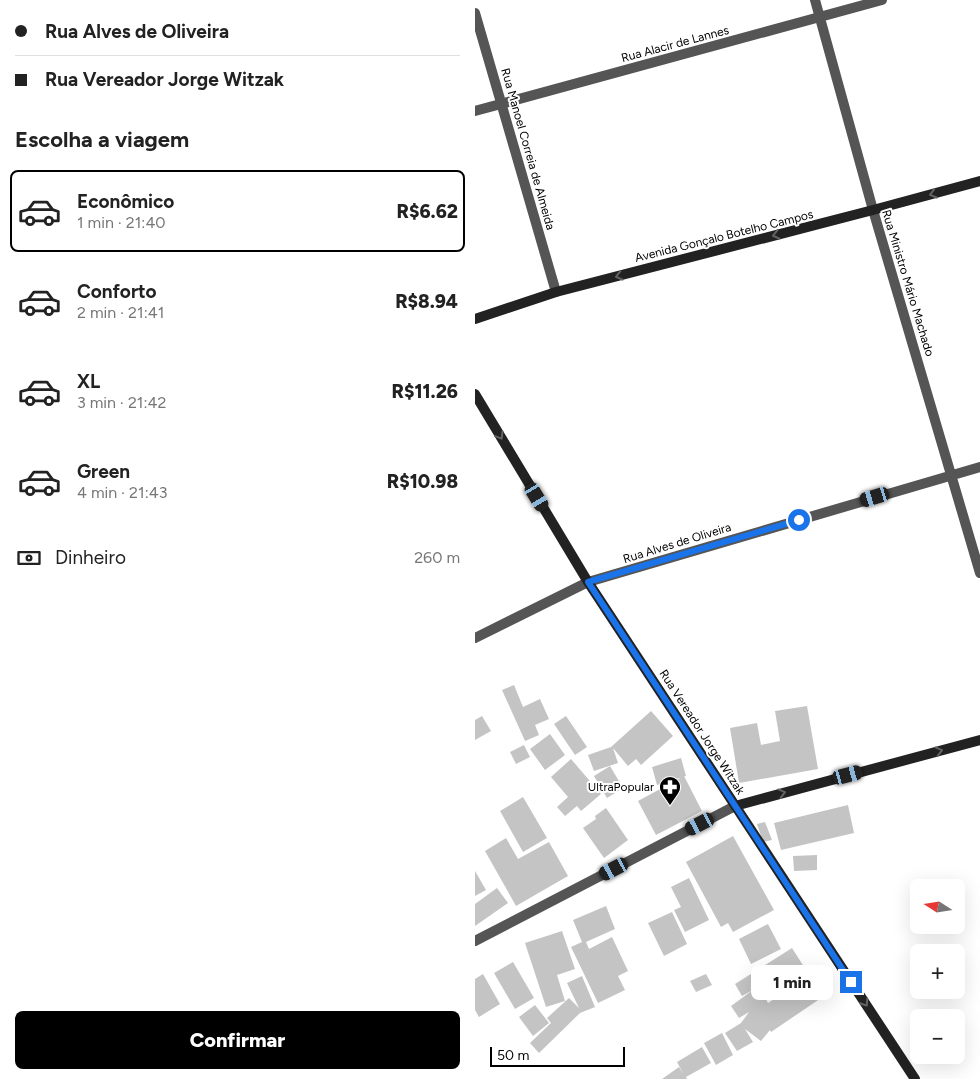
<!DOCTYPE html>
<html lang="pt">
<head>
<meta charset="utf-8">
<style>
  body { margin:0; font-family:Figtree,sans-serif; background:#f6f6f6; color:#222; height:100vh; display:flex; flex-direction:column; font-size:19px; white-space:nowrap }
  * { box-sizing:border-box; margin:0 }
  p { font-size:16px; color:#767676 }
  .icon { flex:none; width:28px; height:28px; fill:none; stroke:currentColor; stroke-width:2; stroke-linecap:round; stroke-linejoin:round }
  .map { position:relative; flex:1; overflow:hidden }
  .drawer { display:flex; flex-direction:column; background:#fff; width:475px }
  .drawer>* { flex:none }
  .hud { display:grid; align-content:center; height:110px; padding:0 15px; background:#fff }
  .needle { width:32px; rotate:282deg }
  .controls { position:absolute; left:435px; top:879px; display:grid; gap:10px }
  .controls a { display:grid; place-items:center; width:55px; height:55px; border-radius:8px; background:#fff; box-shadow:0 5px 20px #0002; font-size:25px }
  .scale { position:absolute; left:15px; bottom:12px; width:135px; box-sizing:border-box; padding-left:5px; border:2px solid #000; border-top:0; font-size:14px; line-height:18px; white-space:nowrap; color:#000; -webkit-text-stroke:4px #fff; paint-order:stroke }
  .end { position:absolute; width:22px; height:22px; margin:-11px; border:6px solid #1a73e8; background:#fff; box-shadow:0 0 0 2px #fff }
  .from { border-radius:50% }
  .bubble { position:absolute; height:35px; border-radius:8px; background:#fff; box-shadow:0 5px 20px #0002; font-size:16px; font-weight:800; line-height:35px; text-align:center }
  .car { position:absolute; width:15px; height:30px; margin:-15px -8px; border-radius:6px; box-shadow:0 0 4px 1px #0007; background:linear-gradient(#222 24%,#8ab4d8 0 40%,#222 0 76%,#8ab4d8 0 86%,#222 0) }
  .hud b { display:flex; align-items:center; gap:18px; height:48px; font-size:19px }
  .hud b+b { border-top:1px solid #e0e0e0 }
  .hud i { width:12px; height:12px; background:#222 }
  ul { padding:0; list-style:none }
  li { display:flex; align-items:center; gap:15px; height:82px; margin:0 10px 8px; padding:0 5px; border:2px solid transparent; border-radius:8px }
  li div { flex:1 }
  li b { display:block; font-size:19px }
  li em { font-style:normal; font-weight:800 }
  li.current { border-color:#000 }
  li>.icon { width:45px; height:45px; stroke-width:1.5 }
  h2 { padding:0 15px; font-size:22px; line-height:60px }
  .pay { display:flex; align-items:center; gap:12px; height:55px; padding:0 15px; font-size:19px }
  .pay p { margin-inline-start:auto }
  .action { display:flex; gap:10px; margin-top:auto; padding:10px 15px }
  .action a { flex:1; height:58px; border-radius:8px; background:#000; color:#fff; font-size:20px; font-weight:800; line-height:58px; text-align:center }
  main { display:flex; flex:1; min-height:0 }
  .map>svg:first-child { display:block }
  .building { fill:#c4c4c4 }
  .lines { fill:none; stroke-linecap:round; stroke-linejoin:round }
  .street { stroke:#555; stroke-width:10 }
  .secondary { stroke:#222; stroke-width:10 }
  .oneway { stroke:#646464 }
  .route { stroke:#1a73e8; stroke-width:6 }
  .labels { text-anchor:middle; dominant-baseline:central; stroke-width:4; stroke-linejoin:round; paint-order:stroke }
  .street-label { font-size:12px; fill:#000; stroke:#fff }
  .poi-label { font-size:12px; fill:#000; stroke:#fff; text-anchor:end }
</style>
</head>
<body>
<main>
<section class="drawer">
<div class="hud">
<b><i class="from"></i>Rua Alves de Oliveira</b>
<b><i></i>Rua Vereador Jorge Witzak</b>
</div>
<h2>Escolha a viagem</h2>
<ul>
<li class="current"><svg class="icon" aria-label="car" viewBox="0 0 24 24"><path d="M5 17H2v-5l4-1 3-4h7l3 4 3 1v5h-3M9 17h6M6 11h13"/><circle cx="7" cy="17" r="2"/><circle cx="17" cy="17" r="2"/></svg><div><b>Econômico</b><p>1 min · 21:40</p></div><em>R$6.62</em></li>
<li><svg class="icon" aria-label="car" viewBox="0 0 24 24"><path d="M5 17H2v-5l4-1 3-4h7l3 4 3 1v5h-3M9 17h6M6 11h13"/><circle cx="7" cy="17" r="2"/><circle cx="17" cy="17" r="2"/></svg><div><b>Conforto</b><p>2 min · 21:41</p></div><em>R$8.94</em></li>
<li><svg class="icon" aria-label="car" viewBox="0 0 24 24"><path d="M5 17H2v-5l4-1 3-4h7l3 4 3 1v5h-3M9 17h6M6 11h13"/><circle cx="7" cy="17" r="2"/><circle cx="17" cy="17" r="2"/></svg><div><b>XL</b><p>3 min · 21:42</p></div><em>R$11.26</em></li>
<li><svg class="icon" aria-label="car" viewBox="0 0 24 24"><path d="M5 17H2v-5l4-1 3-4h7l3 4 3 1v5h-3M9 17h6M6 11h13"/><circle cx="7" cy="17" r="2"/><circle cx="17" cy="17" r="2"/></svg><div><b>Green</b><p>4 min · 21:43</p></div><em>R$10.98</em></li>
</ul>
<div class="pay"><svg class="icon" aria-label="cash" viewBox="0 0 24 24"><path d="M3 7h18v10H3z"/><circle cx="12" cy="12" r="2"/></svg>Dinheiro<p>260 m</p></div>
<div class="action"><a>Confirmar</a></div>
</section>
<div class="map">
<svg width="505" height="1079" viewBox="0 0 505 1079">
  <rect width="100%" height="100%" fill="#fff"/>
  <!-- building -->
  <path class="building" d="M39,685l9,22 17,-8 9,20 -14,6 4,10 -14,6 -23,-51z
    M332,706l11,63 -79,14 -9,-55 27,-5 4,22 19,-4 -5,-30z
    M176,711l22,25 -32,29 -5,-6 -8,7 -15,-18 5,15 -24,8 -6,-16 23,-8z
    M7,716l9,15 -16,9v-20z
    M91,716l21,31 -12,8 -21,-31z
    M75,734l15,21 -20,15 -15,-21z
    M49,745l6,12 -14,7 -6,-12z
    M206,758l5,18 -29,9 -5,-18z
    M96,759l30,35 -20,17 -4,-5 -12,10 -8,-9 11,-10 -17,-20z
    M135,766l13,22 -16,10 -13,-22z
    M209,776l18,35 -46,24 -18,-34z
    M48,797l24,41 -24,14 -23,-41z
    M373,805l6,28 -73,17 -7,-27z
    M131,808l22,32 -24,18 -21,-30 13,-9 -1,-3z
    M290,822l7,18 -9,2 -6,-18z
    M258,836l41,74 -41,22 -5,-9 -7,4 -35,-65z
    M31,838l12,21 31,-17 19,34 -52,30 -31,-55z
    M342,855v15l-23,1 -1,-15z
    M0,871l11,19 -11,6z
    M214,878l20,42 -24,12 -11,-22 7,-3 -10,-20z
    M22,888l11,15 -33,23v-22z
    M131,906l9,23 -29,13 3,7 23,-12 16,34 -10,5 7,14 -27,13 -27,-56 11,-5 -9,-22z
    M197,912l15,32 -23,12 -16,-33z
    M293,924l13,25 -30,15 -12,-25z
    M87,931l13,38 -18,6 8,26 -19,6 -21,-64z
    M317,948l16,25 -42,26 2,4 45,-30 14,21 -56,38 -1,-2 -9,11 -16,-12 8,13 -16,9 -12,-18 16,-10 8,-11 -10,6 -8,-12 22,-16 -11,6 -7,-12z
    M38,962l21,36 -19,11 -21,-36z
    M8,974l17,30 -21,13 -4,-7v-31z
    M231,974l6,11 -16,7 -6,-11z
    M107,976l13,31 -15,6 -41,40 -9,-10 21,-20 -4,-5 22,-20 10,10 -12,-25z
    M60,1005l14,18 -16,13 -14,-19z
    M247,1033l11,22 -17,10 -12,-22z
    M227,1047l9,16 -25,14 1,2h-25l17,-12 5,8 -7,-13z"/>
  <g class="lines">
    <!-- street -->
    <path class="street" d="M340,0l58,210 107,363
      M0,13l81,279
      M0,111l407,-111
      M0,638l113,-56 392,-115
      M0,941l260,-135"/>
    <!-- secondary -->
    <path class="secondary" d="M0,319l81,-27 317,-82 107,-29
      M0,394l113,188 327,497
      M260,806l245,-66"/>
  </g>
  <!-- one-way arrows -->
  <defs><path id="oneway-chevron" d="M-2-3.5L2.5 0L-2 3.5" fill="none" stroke-width="1.6" stroke-linecap="round" stroke-linejoin="round" transform="scale(1.25)"/></defs>
  <g class="oneway">
    <use href="#oneway-chevron" transform="translate(458 194) rotate(164)"/>
    <use href="#oneway-chevron" transform="translate(301 235) rotate(166)"/>
    <use href="#oneway-chevron" transform="translate(144 276) rotate(166)"/>
    <use href="#oneway-chevron" transform="translate(25 436) rotate(59)"/>
    <use href="#oneway-chevron" transform="translate(464 751) rotate(-15)"/>
    <use href="#oneway-chevron" transform="translate(307 793) rotate(-15)"/>
    <use href="#oneway-chevron" transform="translate(390 1003) rotate(57)"/>
  </g>
  <g class="lines">
    <!-- route -->
    <path class="route" d="M324,520l-211,62 263,400"/>
  </g>
  <!-- icons -->
  <defs>
    <g id="pharmacy-pin" transform="scale(1.125)"><path d="M0 17L-7.5 6A9.5 9.5 0 1 1 7.5 6Z" fill="#000" stroke="#fff"/><path d="M-2-6h4v4h4v4h-4v4h-4v-4h-4v-4h4Z" fill="#fff"/></g>
  </defs>
  <g fill-rule="evenodd">
    <use href="#pharmacy-pin" x="195" y="787"/>
  </g>
  <g class="labels">
    <!-- street labels -->
    <g class="street-label">
      <text transform="translate(200 44) rotate(-15)">Rua Alacir de Lannes</text>
      <text transform="translate(53 149) rotate(74)">Rua Manoel Correia de Almeida</text>
      <text transform="translate(249 236) rotate(-14)">Avenida Gonçalo Botelho Campos</text>
      <text transform="translate(433 283) rotate(73)">Rua Ministro Mário Machado</text>
      <text transform="translate(202 543) rotate(-17)">Rua Alves de Oliveira</text>
      <text transform="translate(227 732) rotate(57)">Rua Vereador Jorge Witzak</text>
    </g>
    <!-- poi labels -->
    <g class="poi-label">
      <text x="179" y="787">UltraPopular</text>
    </g>
  </g>
</svg>
<div class="controls">
<a><svg class="needle" viewBox="-14 -14 28 28"><path d="M0-13l5 13h-10z" fill="#e53935"/><path d="M0 13l5-13h-10z" fill="#767676"/></svg></a>
<a>+</a>
<a>−</a>
</div>
<div class="scale">50 m</div>
<i class="end from" style="left:324px;top:520px"></i>
<i class="end" style="left:376px;top:982px"></i>
<div class="bubble" style="left:276px;top:965px;width:82px">1 min</div>
<i class="car" style="left:62px;top:497px;rotate:149deg"></i>
<i class="car" style="left:400px;top:497px;rotate:253deg"></i>
<i class="car" style="left:373px;top:775px;rotate:75deg"></i>
<i class="car" style="left:225px;top:824px;rotate:243deg"></i>
<i class="car" style="left:139px;top:869px;rotate:242deg"></i>
</div>
</main>
</body>
</html>
